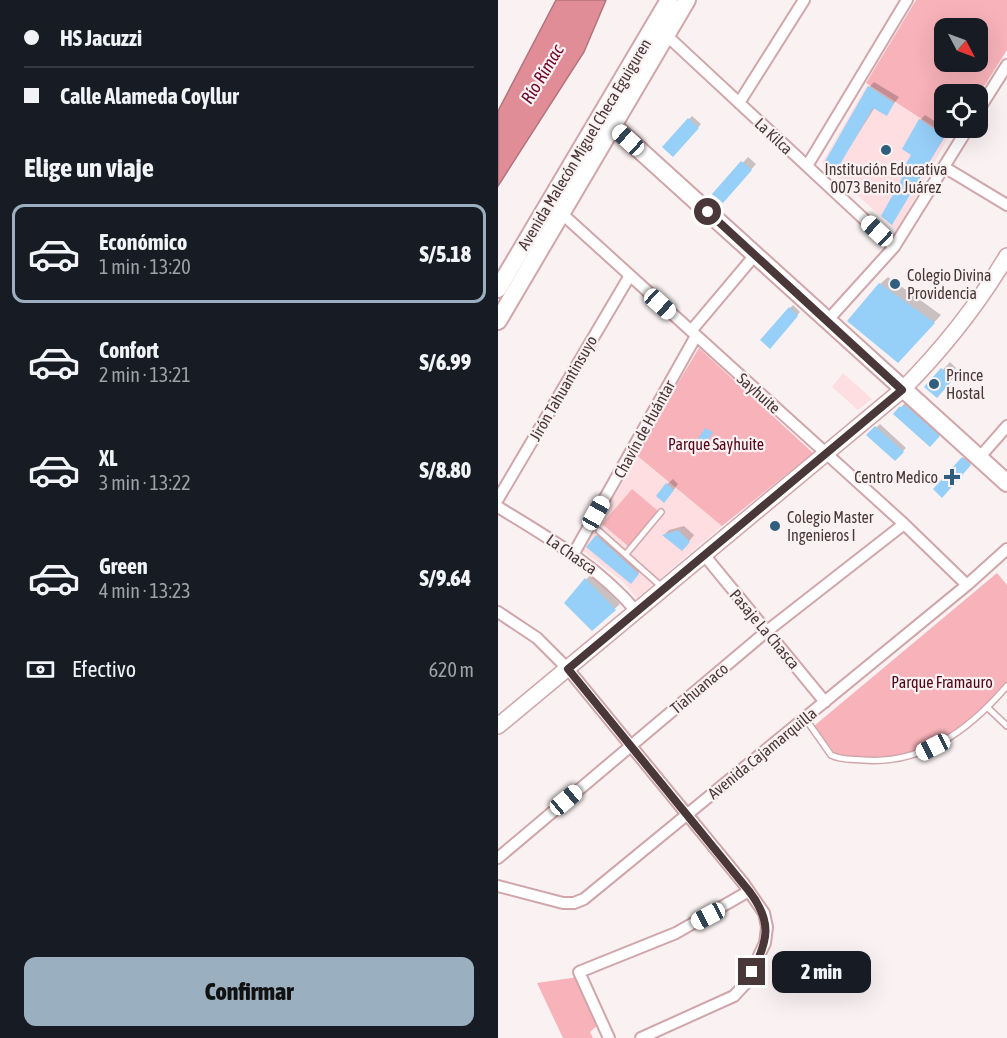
<!DOCTYPE html>
<html lang="es">
<head>
<meta charset="utf-8">
<style>
  body { margin:0; font-family:"Asap Condensed",sans-serif; background:#20242c; color:#f1f3f6; height:100vh; display:flex; flex-direction:column; font-size:22px; white-space:nowrap }
  * { box-sizing:border-box; margin:0 }
  p { font-size:20px; color:#9ea1a6 }
  .icon { flex:none; width:33px; height:33px; fill:none; stroke:currentColor; stroke-width:2; stroke-linecap:round; stroke-linejoin:round }
  .map { position:relative; flex:1; overflow:hidden }
  .sheet { display:flex; flex-direction:column; background:#171b24; width:498px }
  .sheet>* { flex:none }
  .hud { display:grid; align-content:center; height:132px; padding:0 24px; background:#171b24 }
  .needle { width:39px; rotate:131deg }
  .controls { position:absolute; left:436px; top:18px; display:grid; gap:12px }
  .controls a { display:grid; place-items:center; width:54px; height:54px; border-radius:12px; background:#171b24; box-shadow:0 6px 24px #0002; font-size:30px }
  .end { position:absolute; width:27px; height:27px; margin:-14px; border:8px solid #493739; background:#fff; box-shadow:0 0 0 3px #fff }
  .from { border-radius:50% }
  .bubble { position:absolute; height:42px; border-radius:12px; background:#171b24; box-shadow:0 6px 24px #0002; font-size:20px; font-weight:800; line-height:42px; text-align:center }
  .car { position:absolute; width:18px; height:36px; margin:-18px -9px; border-radius:8px; box-shadow:0 0 4px 2px #0007; background:linear-gradient(#fff 24%,#345 0 40%,#fff 0 76%,#345 0 86%,#fff 0) }
  .hud b { display:flex; align-items:center; gap:21px; height:57px; font-size:22px }
  .hud b+b { border-top:2px solid #363941 }
  .hud i { width:15px; height:15px; background:#f1f3f6 }
  ul { padding:0; list-style:none }
  li { display:flex; align-items:center; gap:18px; height:99px; margin:0 12px 9px; padding:0 12px; border:3px solid transparent; border-radius:12px }
  li div { flex:1 }
  li b { display:block; font-size:22px }
  li em { font-style:normal; font-weight:800 }
  li.current { border-color:#9ab0c0 }
  li>.icon { width:54px; height:54px; stroke-width:1.5 }
  h2 { padding:0 24px; font-size:27px; line-height:72px }
  .pay { display:flex; align-items:center; gap:15px; height:66px; padding:0 24px; font-size:22px }
  .pay p { margin-inline-start:auto }
  .action { display:flex; gap:12px; margin-top:auto; padding:12px 24px }
  .action a { flex:1; height:69px; border-radius:12px; background:#9ab0c0; color:#111; font-size:24px; font-weight:800; line-height:69px; text-align:center }
  main { display:flex; flex:1; min-height:0 }
  .map>svg:first-child { display:block }
  .built { fill:#fedee1 }
  .green { fill:#f8b2b9; fill-rule:evenodd }
  .water { fill:#e18d97; stroke:#b3737b; stroke-width:1.5 }
  .shadow { fill:#0003 }
  .building { fill:#96cff8 }
  .lines { fill:none; stroke-linecap:round; stroke-linejoin:round }
  .lane-casing { stroke:#d0a6aa; stroke-width:8 }
  .street-casing { stroke:#d0a6aa; stroke-width:14 }
  .secondary-casing { stroke:#d0a6aa; stroke-width:18 }
  .primary-casing { stroke:#d0a6aa; stroke-width:20 }
  .lane { stroke:#fff; stroke-width:5 }
  .street { stroke:#fff; stroke-width:10 }
  .secondary { stroke:#fff; stroke-width:15 }
  .primary { stroke:#fff; stroke-width:16 }
  .route { stroke:#493739; stroke-width:8 }
  .poi-dot { fill:#305e7e; stroke:#faf1f2; stroke-width:2 }
  .labels { text-anchor:middle; dominant-baseline:central; stroke-width:4.5; stroke-linejoin:round; paint-order:stroke }
  .street-label { font-size:16px; fill:#493739; stroke:#faf1f2 }
  .poi-label { font-size:16px; fill:#493739; stroke:#faf1f2; text-anchor:start }
  .park-label { font-size:16px; fill:#51041a; stroke:#faf1f2 }
  .water-label { font-size:18px; font-style:italic; fill:#6e0727; stroke:#faf1f2 }
</style>
</head>
<body>
<main>
<section class="sheet">
<div class="hud">
<b><i class="from"></i>HS Jacuzzi</b>
<b><i></i>Calle Alameda Coyllur</b>
</div>
<h2>Elige un viaje</h2>
<ul>
<li class="current"><svg class="icon" aria-label="car" viewBox="0 0 24 24"><path d="M5 17H2v-5l4-1 3-4h7l3 4 3 1v5h-3M9 17h6M6 11h13"/><circle cx="7" cy="17" r="2"/><circle cx="17" cy="17" r="2"/></svg><div><b>Económico</b><p>1 min · 13:20</p></div><em>S/5.18</em></li>
<li><svg class="icon" aria-label="car" viewBox="0 0 24 24"><path d="M5 17H2v-5l4-1 3-4h7l3 4 3 1v5h-3M9 17h6M6 11h13"/><circle cx="7" cy="17" r="2"/><circle cx="17" cy="17" r="2"/></svg><div><b>Confort</b><p>2 min · 13:21</p></div><em>S/6.99</em></li>
<li><svg class="icon" aria-label="car" viewBox="0 0 24 24"><path d="M5 17H2v-5l4-1 3-4h7l3 4 3 1v5h-3M9 17h6M6 11h13"/><circle cx="7" cy="17" r="2"/><circle cx="17" cy="17" r="2"/></svg><div><b>XL</b><p>3 min · 13:22</p></div><em>S/8.80</em></li>
<li><svg class="icon" aria-label="car" viewBox="0 0 24 24"><path d="M5 17H2v-5l4-1 3-4h7l3 4 3 1v5h-3M9 17h6M6 11h13"/><circle cx="7" cy="17" r="2"/><circle cx="17" cy="17" r="2"/></svg><div><b>Green</b><p>4 min · 13:23</p></div><em>S/9.64</em></li>
</ul>
<div class="pay"><svg class="icon" aria-label="cash" viewBox="0 0 24 24"><path d="M3 7h18v10H3z"/><circle cx="12" cy="12" r="2"/></svg>Efectivo<p>620 m</p></div>
<div class="action"><a>Confirmar</a></div>
</section>
<div class="map">
<svg width="509" height="1038" viewBox="0 0 509 1038">
  <rect width="100%" height="100%" fill="#faf1f2"/>
  <!-- built -->
  <path class="built" d="M369,85l82,51 -52,95 -75,-68z
    M345,373l29,26 -14,11 -26,-23z
    M140,457l84,69 -85,72 -15,-17 -40,-31z"/>
  <!-- green -->
  <path class="green" d="M418,0h91v50l-29,46 -33,-2v34h13l-7,10 -85,-55zM480,28v34h-33v-34z
    M201,348l114,105 -91,73 -87,-72z
    M134,489l26,22 -30,35 -26,-22z
    M499,573l10,12v99c-35,37 -75,73 -129,76 -13,1 -28,-3 -41,-4l-23,-30z
    M80,977l22,46 -10,9 3,6h-30l-26,-55z"/>
  <!-- water -->
  <path class="water" d="M58,0h50l-22,52 -86,134v-75z"/>
  <!-- shadow -->
  <path class="shadow" d="M376,82l25,15 -13,17 -11,-7 -39,62 33,-82z
    M427,115l24,15 -58,93 22,-69 7,-34z
    M194,116l9,8 -28,31 -9,-8z
    M250,157l8,7 -28,32 -14,-2z
    M390,277l53,38 -43,46 -18,-77z
    M295,305l7,7 -27,32 17,-36z
    M452,362l6,6 -3,3 4,3 -20,22 -10,-9z
    M412,403l32,29 -12,13 -35,-31 9,-10z
    M382,424l26,24 -11,11 -27,-24z
    M468,455l7,6 -31,34 -7,-6z
    M175,479l5,5 -9,12 -2,-12z
    M186,526l10,9 -7,9 -23,-9 5,-5z
    M104,530l42,37 -8,9 -48,-30z
    M93,574l29,30 -28,25 -26,-26z"/>
  <!-- building -->
  <path class="building" d="M370,86l26,17 -7,13 -14,-8 -37,63 -12,-8z
    M190,118l11,10 -26,29 -11,-10z
    M421,119l26,17 -53,89 -11,-9 21,-38 -3,-2 12,-21 -9,-6z
    M243,161l11,9 -29,33 -11,-9z
    M381,283l56,40 -37,40 -51,-42z
    M291,307l9,9 -28,33 -10,-9z
    M443,368l9,8 -3,3 4,3 -14,16 -13,-11z
    M408,406l34,30 -10,11 -37,-33 6,-7z
    M377,426l29,26 -9,9 -29,-26z
    M207,428l8,4 -7,12 -8,-5z
    M464,457l9,8 -29,33 -9,-9z
    M168,483l8,7 -10,13 -8,-7z
    M180,530l12,12 -8,9 -20,-16z
    M98,535l43,39 -8,10 -45,-37z
    M87,578l31,32 -24,21 -28,-28z"/>
  <g class="lines">
    <!-- lane casing -->
    <g class="lane-casing">
      <path id="lane" d="M101,531l64,57
        M128,554l35,-42
        M490,708l19,18
        M307,718l26,37c9,5 22,4 32,5 60,5 107,-31 144,-74"/>
    </g>
    <!-- street casing -->
    <g class="street-casing">
      <path id="street" d="M166,33l230,214
        M241,103l65,-103
        M480,111l29,-46
        M309,166l100,-166
        M446,167l63,38
        M61,211l345,313 63,61
        M329,321l67,-74 74,-119
        M193,331l64,-76
        M481,458l28,-32
        M0,499l131,-222
        M0,507c51,31 100,59 139,105
        M76,553l122,-217
        M207,556l120,146
        M0,612l39,26 31,31 176,215 20,29 3,14 -2,16 -19,40 -12,13 -93,42
        M0,858l269,-227 137,-107
        M0,886l65,17h11l10,-4 383,-314 40,-36
        M111,1038l-30,-66 97,-39 73,-42"/>
    </g>
    <!-- secondary casing -->
    <g class="secondary-casing">
      <path id="secondary" d="M0,726l404,-336c41,-41 75,-84 105,-134"/>
    </g>
    <!-- primary casing -->
    <g class="primary-casing">
      <path id="primary" d="M103,115l406,368
        M0,289l171,-289
        M0,321l189,-321"/>
    </g>
    <!-- lane -->
    <use href="#lane" class="lane"/>
    <!-- street -->
    <use href="#street" class="street"/>
    <!-- secondary -->
    <use href="#secondary" class="secondary"/>
    <!-- primary -->
    <use href="#primary" class="primary"/>
  </g>
  <g class="lines">
    <!-- route -->
    <path class="route" d="M210,212l194,178 -334,279 181,222c23,30 20,48 3,81"/>
  </g>
  <!-- markers -->
  <g class="poi-dot">
    <circle cx="388" cy="150" r="6"/>
    <circle cx="397" cy="284" r="6"/>
    <circle cx="436" cy="384" r="6"/>
    <path d="M451 468h6v6h6v6h-6v6h-6v-6h-6v-6h6z"/>
    <circle cx="277" cy="526" r="6"/>
  </g>
  <g class="labels">
    <!-- street labels -->
    <g class="street-label">
      <text transform="translate(276 136) rotate(43)">La Kilca</text>
      <text transform="translate(86 144) rotate(-59)">Avenida Malecón Miguel Checa Eguiguren</text>
      <text transform="translate(65 388) rotate(-60)">Jirón Tahuantinsuyo</text>
      <text transform="translate(261 393) rotate(42)">Sayhuite</text>
      <text transform="translate(146 429) rotate(-61)">Chavín de Huántar</text>
      <text transform="translate(74 554) rotate(35)">La Chasca</text>
      <text transform="translate(267 629) rotate(50)">Pasaje La Chasca</text>
      <text transform="translate(201 688) rotate(-40)">Tiahuanaco</text>
      <text transform="translate(264 753) rotate(-39)">Avenida Cajamarquilla</text>
    </g>
    <!-- poi labels -->
    <g class="poi-label">
      <text x="388" y="169" text-anchor="middle">Institución Educativa<tspan x="388" dy="18">0073 Benito Juárez</tspan></text>
      <text x="409" y="275">Colegio Divina<tspan x="409" dy="18">Providencia</tspan></text>
      <text x="448" y="375">Prince<tspan x="448" dy="18">Hostal</tspan></text>
      <text x="440" y="477" text-anchor="end">Centro Medico</text>
      <text x="289" y="517">Colegio Master<tspan x="289" dy="18">Ingenieros I</tspan></text>
    </g>
    <!-- park labels -->
    <g class="park-label">
      <text x="218" y="444">Parque Sayhuite</text>
      <text x="444" y="682">Parque Framauro</text>
    </g>
    <!-- water labels -->
    <g class="water-label">
      <text transform="translate(44 74) rotate(-59)">Río Rímac</text>
    </g>
  </g>
</svg>
<div class="controls">
<a><svg class="needle" viewBox="-14 -14 28 28"><path d="M0-13l5 13h-10z" fill="#e53935"/><path d="M0 13l5-13h-10z" fill="#9ea1a6"/></svg></a>
<a><svg class="icon" aria-label="locate" viewBox="0 0 24 24"><circle cx="12" cy="12" r="6"/><path d="M12 2v4M12 18v4M2 12h4M18 12h4"/></svg></a>
</div>
<i class="end from" style="left:210px;top:212px"></i>
<i class="end" style="left:254px;top:972px"></i>
<div class="bubble" style="left:274px;top:951px;width:99px">2 min</div>
<i class="car" style="left:130px;top:140px;rotate:312deg"></i>
<i class="car" style="left:379px;top:231px;rotate:313deg"></i>
<i class="car" style="left:162px;top:304px;rotate:132deg"></i>
<i class="car" style="left:98px;top:513px;rotate:29deg"></i>
<i class="car" style="left:435px;top:747px;rotate:243deg"></i>
<i class="car" style="left:68px;top:800px;rotate:50deg"></i>
<i class="car" style="left:210px;top:916px;rotate:242deg"></i>
</div>
</main>
</body>
</html>
